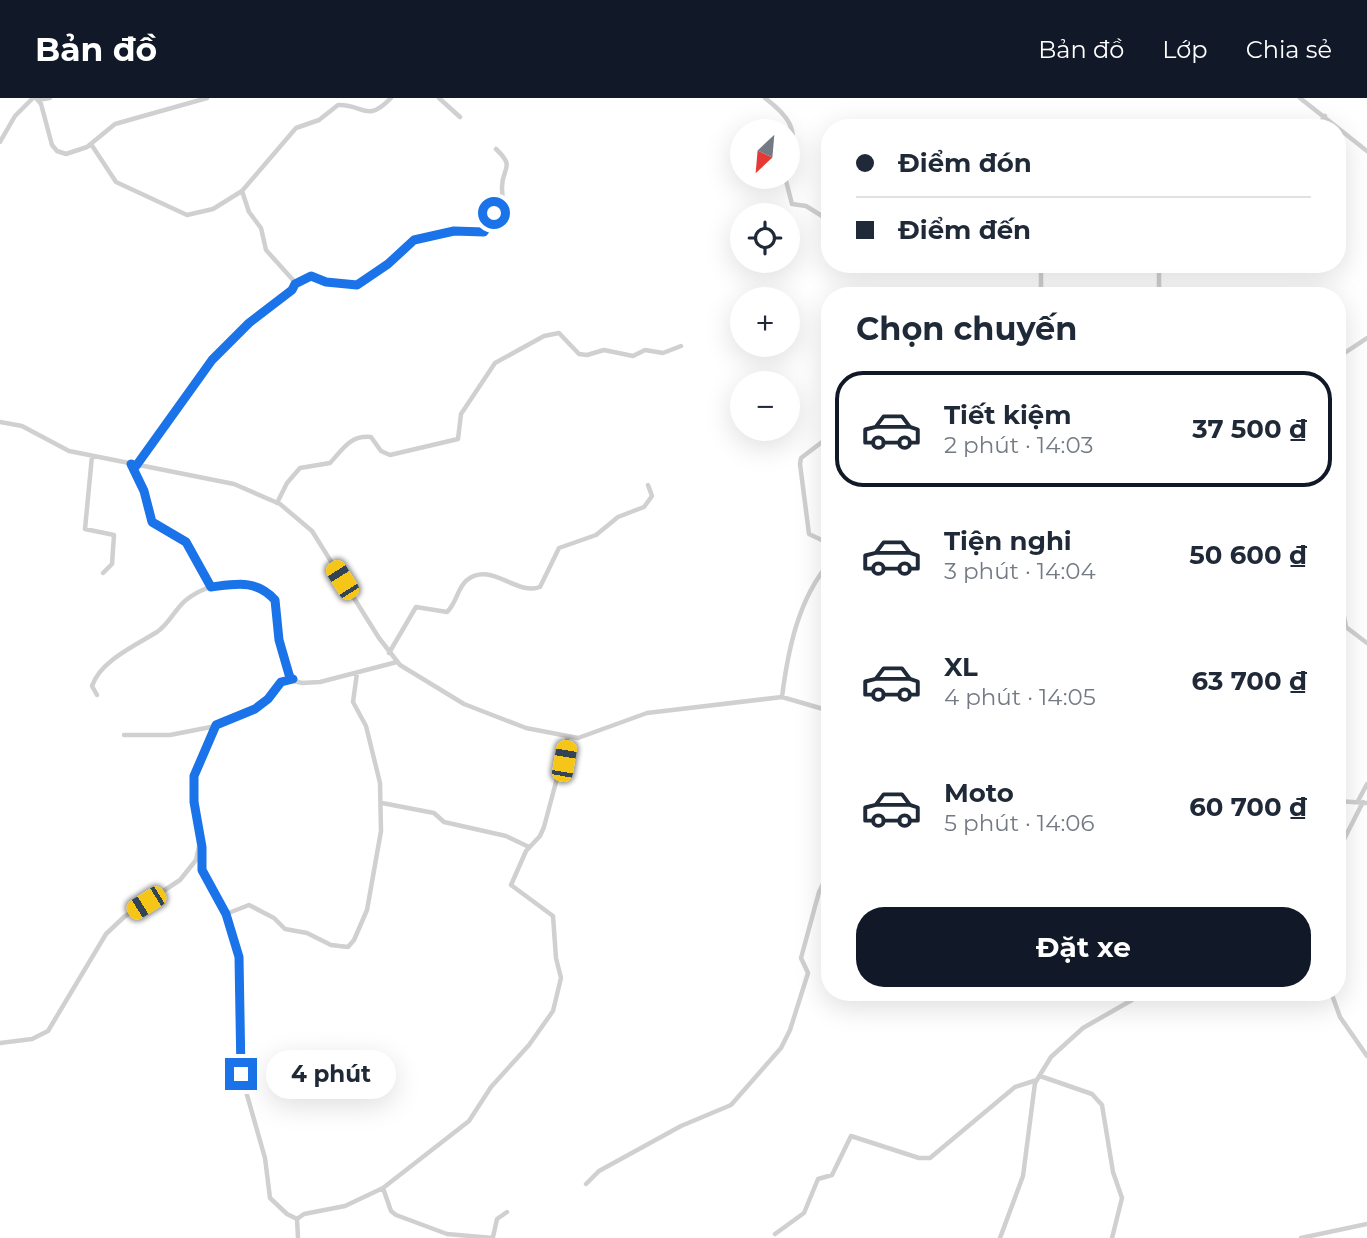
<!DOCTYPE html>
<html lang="vi">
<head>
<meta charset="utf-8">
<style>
  body { margin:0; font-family:Montserrat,sans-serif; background:#f2f2f3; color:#1f2937; height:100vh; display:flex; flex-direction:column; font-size:26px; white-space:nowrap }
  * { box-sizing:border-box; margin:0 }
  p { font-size:23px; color:#747a83 }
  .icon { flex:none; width:38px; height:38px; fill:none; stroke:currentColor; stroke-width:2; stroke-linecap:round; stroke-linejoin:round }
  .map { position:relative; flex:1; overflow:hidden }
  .side { position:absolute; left:821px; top:189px; width:525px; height:714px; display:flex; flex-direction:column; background:#fff; border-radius:28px; box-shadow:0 7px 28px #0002 }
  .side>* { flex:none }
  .banner { position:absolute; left:821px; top:21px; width:525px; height:154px; border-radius:28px; box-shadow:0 7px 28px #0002; display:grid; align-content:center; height:154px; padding:0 35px; background:#fff }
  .needle { width:46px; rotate:206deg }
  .tools { position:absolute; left:730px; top:21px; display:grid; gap:14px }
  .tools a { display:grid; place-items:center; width:70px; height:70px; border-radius:50%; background:#fff; box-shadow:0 7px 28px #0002; font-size:35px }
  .end { position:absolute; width:32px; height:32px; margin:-16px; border:9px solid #1a73e8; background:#fff; box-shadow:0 0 0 4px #fff }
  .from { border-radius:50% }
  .bubble { position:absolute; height:49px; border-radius:24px; background:#fff; box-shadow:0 7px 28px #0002; font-size:23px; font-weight:700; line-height:49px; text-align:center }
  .car { position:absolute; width:21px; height:42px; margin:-21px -10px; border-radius:9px; box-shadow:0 0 5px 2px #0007; background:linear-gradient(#f5c518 24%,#345 0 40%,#f5c518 0 76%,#345 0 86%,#f5c518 0) }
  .banner b { display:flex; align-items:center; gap:24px; height:66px; font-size:26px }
  .banner b+b { border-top:2px solid #e0e1e3 }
  .banner i { width:18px; height:18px; background:#1f2937 }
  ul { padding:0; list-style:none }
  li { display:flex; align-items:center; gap:21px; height:116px; margin:0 14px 10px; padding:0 21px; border:4px solid transparent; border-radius:28px }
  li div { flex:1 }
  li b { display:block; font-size:26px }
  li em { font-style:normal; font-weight:700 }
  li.on { border-color:#111827 }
  li>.icon { width:63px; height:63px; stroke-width:1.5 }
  h2 { padding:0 35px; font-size:32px; line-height:84px }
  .action { display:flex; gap:14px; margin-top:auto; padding:14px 35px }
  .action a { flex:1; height:80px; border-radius:28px; background:#111827; color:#fff; font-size:28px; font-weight:700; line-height:80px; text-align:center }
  header { display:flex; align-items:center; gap:42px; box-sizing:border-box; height:98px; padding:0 35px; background:#111827; color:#fff }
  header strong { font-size:33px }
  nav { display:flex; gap:38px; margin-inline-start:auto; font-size:24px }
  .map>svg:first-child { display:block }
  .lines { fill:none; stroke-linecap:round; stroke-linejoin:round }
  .minor { stroke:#d0d0d0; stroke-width:4.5 }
  .route { stroke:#1a73e8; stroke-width:9 }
</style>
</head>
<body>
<header>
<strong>Bản đồ</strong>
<nav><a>Bản đồ</a><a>Lớp</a><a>Chia sẻ</a></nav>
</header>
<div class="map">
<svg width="1367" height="1140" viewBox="0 0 1367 1140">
  <rect width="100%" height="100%" fill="#fff"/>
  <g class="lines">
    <!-- minor -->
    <path class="minor" d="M36,0l5,6 11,41 5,6 9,3 21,-7 28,-23 92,-26
      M439,0l21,19
      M765,0c21,16 36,32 23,58
      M1300,0l67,53
      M38,2l12,-2
      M1316,30l9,-12
      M0,44l15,-26 18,-18
      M91,46l25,38 71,33 26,-6 29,-18 54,-63 23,-8 19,-15c26,-1 28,19 53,-7
      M785,79l7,27 14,2 24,15
      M1041,166v32
      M1159,166v32
      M295,186l16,-8 15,6 31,3 57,-44 34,-9h36l7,-17 12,-10c0,-6 -1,-12 -1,-18 0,-20 14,-19 -6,-38
      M1337,260l30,-20
      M0,324l22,4 47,25 165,33 46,20 32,27 67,107 21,27 64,39 62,24 52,10 69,-25 135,-16 48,14
      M830,338l-29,22 -1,6 9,70 21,10
      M92,358l-7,73 29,6 -2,29 -9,9
      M131,367l13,26 8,31 34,20 25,46
      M136,368l76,-106 37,-37 45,-37 -1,-6 -27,-30 -5,-22 -12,-16 -7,-21
      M277,405l10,-20 13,-15 30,-5c13,-14 20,-28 41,-26l10,14 9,4 68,-16 3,-25 34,-51 49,-27 15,-3 20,21 8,1 17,-5 29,6 12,-6 18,3 18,-7
      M1337,497l4,6 5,26 21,16
      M389,555l27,-46 31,5c10,-9 10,-24 20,-32 24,-19 49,16 73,7l19,-39 37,-13 22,-18 26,-10 8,-11 -4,-11
      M97,597l-5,-9c8,-25 44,-41 65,-54 12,-8 18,-23 29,-32 24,-19 67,-25 89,0l4,40 14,39
      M782,599c6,-47 16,-98 48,-135
      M124,637h46l46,-9
      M1337,703l30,2
      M1358,703l9,-17
      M382,705l52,10 10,9 62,14 23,11
      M202,750l1,26 23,40 12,43 3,117 24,84 5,40 17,16 10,5 1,19
      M1337,755l26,-51
      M226,816l23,-9 25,13 11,11 22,4 24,12 17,2 6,-7 13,-30 14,-79 -1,-48 -14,-57 -13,-24 4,-29
      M1331,894l9,25 27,39
      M0,945l32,-4 16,-8 58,-97 18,-17 56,-37 16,-20 5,-23 -8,-61 23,-51 39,-16 31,-30 16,4 18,-1 77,-20
      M1040,978l52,18 10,11 11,67 9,26 -10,40
      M586,1086l13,-13 82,-45 50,-21 50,-57 9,-18 18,-57 -7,-15 18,-66 11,-22
      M383,1090l8,23 5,4 51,19 46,4
      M297,1121l7,-5 41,-8 38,-18 86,-67 22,-34 38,-42 24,-34 8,-33 -5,-20 -3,-42 -42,-31 15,-34 14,-15 4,-9 24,-90
      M775,1136l29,-21 14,-34 14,-4 19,-39 68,22h11l85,-71 22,-7
      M493,1139l4,-18 10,-7
      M1000,1140l23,-62 12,-93 16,-26 32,-29 49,-28 8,-8
      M1301,1140l66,-14"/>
  </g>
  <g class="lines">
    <!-- route -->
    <path class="route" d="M241,976l-2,-117 -13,-43 -24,-44v-23l-8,-45v-26l22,-51 39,-16 13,-10 13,-17 12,-3 -3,-1 -11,-38 -4,-40c-19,-21 -39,-16 -64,-13l-25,-45 -34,-20 -8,-31 -13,-27 5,2 76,-106 37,-37 43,-33 3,-6 16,-8 15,6 31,3 31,-21 26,-24 40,-9 30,1 10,-19"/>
  </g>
</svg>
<div class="tools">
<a><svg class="needle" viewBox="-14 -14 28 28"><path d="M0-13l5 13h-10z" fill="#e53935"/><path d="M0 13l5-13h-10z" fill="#747a83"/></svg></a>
<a><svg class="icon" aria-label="locate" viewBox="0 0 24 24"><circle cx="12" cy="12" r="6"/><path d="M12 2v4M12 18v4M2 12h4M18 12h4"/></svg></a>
<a>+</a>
<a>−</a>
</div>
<i class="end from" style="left:494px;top:115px"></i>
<i class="end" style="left:241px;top:976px"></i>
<div class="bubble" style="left:266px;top:952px;width:130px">4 phút</div>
<i class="car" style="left:342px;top:482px;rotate:328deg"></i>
<i class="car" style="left:564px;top:663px;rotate:10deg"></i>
<i class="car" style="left:146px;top:805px;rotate:238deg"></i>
<div class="banner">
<b><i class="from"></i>Điểm đón</b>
<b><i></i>Điểm đến</b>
</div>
<section class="side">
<h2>Chọn chuyến</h2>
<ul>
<li class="on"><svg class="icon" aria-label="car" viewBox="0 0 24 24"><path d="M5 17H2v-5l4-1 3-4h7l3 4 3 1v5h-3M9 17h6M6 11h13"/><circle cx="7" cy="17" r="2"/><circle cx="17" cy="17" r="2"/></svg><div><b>Tiết kiệm</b><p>2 phút · 14:03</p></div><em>37 500 ₫</em></li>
<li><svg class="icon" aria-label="car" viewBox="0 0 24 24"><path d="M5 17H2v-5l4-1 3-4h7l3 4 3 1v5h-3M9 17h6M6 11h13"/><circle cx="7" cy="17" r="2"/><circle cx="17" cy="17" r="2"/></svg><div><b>Tiện nghi</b><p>3 phút · 14:04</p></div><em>50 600 ₫</em></li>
<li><svg class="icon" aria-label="car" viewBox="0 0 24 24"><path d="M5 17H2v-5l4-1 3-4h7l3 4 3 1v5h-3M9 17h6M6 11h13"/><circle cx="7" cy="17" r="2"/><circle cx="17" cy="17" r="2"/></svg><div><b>XL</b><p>4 phút · 14:05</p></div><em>63 700 ₫</em></li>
<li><svg class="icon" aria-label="car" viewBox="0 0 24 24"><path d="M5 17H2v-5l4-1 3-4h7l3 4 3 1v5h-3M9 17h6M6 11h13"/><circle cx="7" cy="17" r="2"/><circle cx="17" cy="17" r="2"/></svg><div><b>Moto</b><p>5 phút · 14:06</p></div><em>60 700 ₫</em></li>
</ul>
<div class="action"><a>Đặt xe</a></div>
</section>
</div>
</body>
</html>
